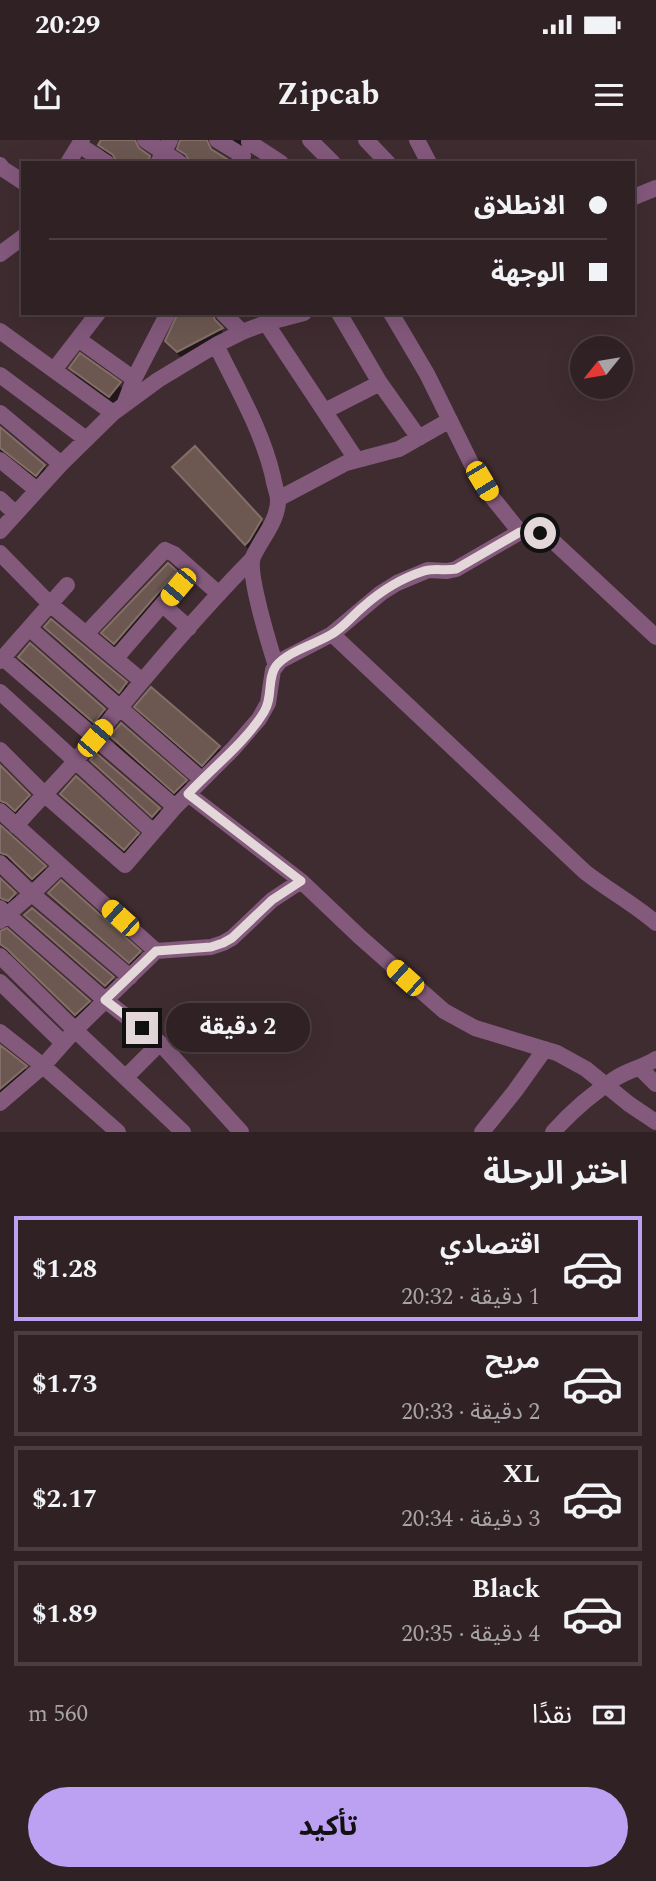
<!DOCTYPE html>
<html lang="ar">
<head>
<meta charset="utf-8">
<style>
  body { margin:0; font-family:Spectral,"Noto Sans Arabic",serif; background:#37292c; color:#f1f3f6; direction:rtl; height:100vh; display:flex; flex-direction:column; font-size:26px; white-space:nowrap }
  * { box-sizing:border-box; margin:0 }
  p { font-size:23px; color:#a7a3a6 }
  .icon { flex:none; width:38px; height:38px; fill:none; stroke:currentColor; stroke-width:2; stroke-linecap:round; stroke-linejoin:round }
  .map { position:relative; height:992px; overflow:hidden; direction:ltr }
  .panel { display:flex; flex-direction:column; background:#2f2124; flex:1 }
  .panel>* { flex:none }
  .hud { position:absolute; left:21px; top:21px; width:614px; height:154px; border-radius:0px; box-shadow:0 7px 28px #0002,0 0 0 2px #4a3e41; direction:rtl; display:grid; align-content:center; height:154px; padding:0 28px; background:#2f2124 }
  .needle { width:46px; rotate:240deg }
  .controls { position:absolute; left:570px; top:196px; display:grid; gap:14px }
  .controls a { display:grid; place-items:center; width:63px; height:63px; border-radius:50%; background:#2f2124; box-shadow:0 7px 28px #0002,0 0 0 2px #4a3e41; font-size:35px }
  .end { position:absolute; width:32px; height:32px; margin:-16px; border:9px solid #e3d7d9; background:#111; box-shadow:0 0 0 4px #111 }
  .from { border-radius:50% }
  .bubble { position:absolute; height:49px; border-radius:24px; background:#2f2124; box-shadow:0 7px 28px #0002,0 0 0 2px #4a3e41; font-size:23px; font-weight:700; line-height:49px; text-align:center; direction:rtl }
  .car { position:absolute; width:21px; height:42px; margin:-21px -10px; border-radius:9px; box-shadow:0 0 5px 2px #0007; background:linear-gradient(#f5c518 24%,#345 0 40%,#f5c518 0 76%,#345 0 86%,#f5c518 0) }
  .hud b { display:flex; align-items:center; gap:24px; height:66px; font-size:26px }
  .hud b+b { border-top:2px solid #4a3e41 }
  .hud i { width:18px; height:18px; background:#f1f3f6 }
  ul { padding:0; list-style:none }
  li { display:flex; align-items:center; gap:21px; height:105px; margin:0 14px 10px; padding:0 14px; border:4px solid #4a3e41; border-radius:0px }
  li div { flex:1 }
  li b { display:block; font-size:26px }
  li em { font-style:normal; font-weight:700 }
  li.selected { border-color:#bca0f2 }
  li>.icon { width:63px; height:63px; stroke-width:1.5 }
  h2 { padding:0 28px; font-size:32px; line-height:84px }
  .pay { display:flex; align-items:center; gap:18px; height:77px; padding:0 28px; font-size:26px }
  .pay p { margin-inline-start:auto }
  .primary-button { display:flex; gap:14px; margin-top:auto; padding:14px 28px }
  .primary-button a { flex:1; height:80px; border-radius:42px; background:#bca0f2; color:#111; font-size:28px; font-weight:700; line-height:80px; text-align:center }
  .status { display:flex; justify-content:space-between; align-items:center; height:49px; padding:0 35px; background:#2f2124; direction:ltr }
  .status svg { height:19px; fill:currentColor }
  header { display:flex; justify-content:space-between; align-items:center; height:91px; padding:0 28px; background:#2f2124; font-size:32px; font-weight:700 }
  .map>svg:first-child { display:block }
  .shadow { fill:#0007 }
  .building { fill:#6c5851; stroke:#846f68; stroke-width:2 }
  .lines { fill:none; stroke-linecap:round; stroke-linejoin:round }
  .minor { stroke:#83597c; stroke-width:16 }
  .route { stroke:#e3d7d9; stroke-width:9 }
</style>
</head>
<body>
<div class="status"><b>20:29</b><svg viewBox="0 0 49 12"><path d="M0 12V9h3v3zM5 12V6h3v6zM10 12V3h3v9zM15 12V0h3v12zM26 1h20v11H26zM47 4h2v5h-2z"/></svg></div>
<header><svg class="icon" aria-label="menu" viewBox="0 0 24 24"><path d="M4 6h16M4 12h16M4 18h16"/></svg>Zipcab<svg class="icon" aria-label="share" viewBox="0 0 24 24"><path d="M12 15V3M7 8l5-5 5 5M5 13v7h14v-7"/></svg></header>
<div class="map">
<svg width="656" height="992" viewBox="0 0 656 992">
  <rect width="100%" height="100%" fill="#3f2c30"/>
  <!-- shadow -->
  <path class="shadow" d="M103,0h41l-3,2 -3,6 11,9 3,6h-33l-14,-10 -5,-8z
    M182,0h33l-3,3 -2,6 21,14h-39l-8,-6 -5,-8z
    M229,0h22l-8,8z
    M216,183l10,14 -43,22 -11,-10 -5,-8z
    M71,228l48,16 5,8 -9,12 -39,-28z
    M0,289l44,37 5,8 -8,9 -41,-32z
    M174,328l87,52 5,8 -15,24 -72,-76z
    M176,432l5,8 -62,71 -11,-10 -5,-8z
    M51,481l75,63 5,8 -7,8 -73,-65 -5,-8z
    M20,517l84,53 4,8 -9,12 -75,-65z
    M151,549l68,59 5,8 -17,17 -66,-58 -4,-8z
    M112,597l73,45 5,8 -10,10 -64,-55z
    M92,620l67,49 5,8 -6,7 -61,-56z
    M0,627l28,29 5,8 -12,14 -12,-9 -9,1z
    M62,654l75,40 5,8 -13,15 -62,-55z
    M0,687l44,40 5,8 -12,11 -24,-23 -10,-3 -3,2z
    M0,740l15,14 4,8 -19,5z
    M50,754l89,58 4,6 -10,9 -80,-68z
    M32,770l81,68 3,6 -7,7 -80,-70 -3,-6z
    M0,793l89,69 4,8 -13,12 -66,-66 -6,-2 -8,-9z
    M0,908l25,20 5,7 -30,26z"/>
  <!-- building -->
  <path class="building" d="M101,0h34l4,8 11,8 -2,7h-31l-4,-8 -15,-10z
    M180,0h27l4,9 21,13 -42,1 -4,-8 -9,-6z
    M178,173h34l3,7 8,8 -46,24 -12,-11z
    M80,213l41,29 -12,15 -40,-29z
    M0,287l45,38 -9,11 -36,-28z
    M195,306l67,73 -13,22 -4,4 -73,-78z
    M168,423l9,8 -63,73 -13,-11z
    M51,479l76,63 -8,11 -75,-66z
    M30,503l75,66 -11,14 -76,-66z
    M151,547l69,59 -18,20 -68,-59z
    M121,583l66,57 -13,13 -64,-57z
    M96,613l64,55 -8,9 -62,-57z
    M0,625l30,30 -15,16 -9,-8 -6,-2z
    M76,636l63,57 -15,17 -64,-56z
    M0,685l46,41 -14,13 -25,-24 -7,-2z
    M0,738l16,15 -8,8 -8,-3z
    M61,740l80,71 -12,12 -81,-70z
    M32,768l82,69 -9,9 -81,-71z
    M7,788l83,73 -15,14 -68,-66 -7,-5v-13z
    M0,905l27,21 -27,23z"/>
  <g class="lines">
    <!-- minor -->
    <path class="minor" d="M145,0l35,23
      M217,0l26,16
      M310,0l23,23
      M366,0l22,23
      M417,0l12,23
      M249,2l32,21
      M79,5l28,18
      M68,23l14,-23
      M158,23l12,-23
      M0,25l3,4 20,13
      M634,57l22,-9
      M0,114l23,-17
      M223,173l19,19
      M339,173l41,70 39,55
      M391,173l36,61 45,91 19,31 29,36
      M266,183l90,136
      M0,191l113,82
      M78,199l56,40
      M216,205c21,43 46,85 57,132 1,7 4,15 5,21 1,23 -17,40 -25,59 -6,16 17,90 23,109
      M54,230l44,-57
      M0,235l86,64
      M124,265l10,-26 34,-66
      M325,271l55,-28
      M0,273l61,51
      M0,320l37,30
      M0,359l15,14
      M278,359l68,-36 53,-14 51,-29
      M0,391l61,-67 52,-51 11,-8 34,-25 58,-35 26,-13 24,-9 38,-10
      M0,413l50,51 92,77
      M163,465l26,23
      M29,488l172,151
      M86,494l79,-84 9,4 45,40
      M332,494l253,238c23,18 49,32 71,51
      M3,518l172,149
      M116,518l76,-88
      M0,521l67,-76
      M0,552l153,140
      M0,610l44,44 81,71 50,-58 58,-58 26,-30 9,-16 5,-33 7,-9 52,-27 49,-41 16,-10 31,-13 19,1 9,-2 64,-37c14,-2 23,2 34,10l102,95
      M188,654l113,87 59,56 84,74 31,17 82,25 29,16 43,35 27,18
      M0,671l156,140
      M16,686c19,-23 42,-44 61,-67 57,-68 113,-137 175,-200
      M0,723l32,31 98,83
      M0,768l105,92 55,43 81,89
      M0,781l36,-31 25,-24
      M0,816l75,74 108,102
      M0,842l63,61
      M0,892l43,34 75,66
      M640,928l16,16
      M126,937l34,-34
      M0,963l43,-37 32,-36 81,-79 55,-4 12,-4 9,-5 40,-38 29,-19
      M482,992l33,-41 30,-42
      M553,992c18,-20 40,-39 63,-54 13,-8 27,-11 40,-19"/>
  </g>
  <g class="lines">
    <!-- route -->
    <path class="route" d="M142,888l-37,-28 51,-49 55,-4 12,-4 9,-5 40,-38 29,-19 -113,-87c24,-26 58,-52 76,-82 9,-14 3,-34 12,-46 12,-15 40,-22 56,-32 12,-7 21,-19 32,-28 17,-15 38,-28 60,-35 10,-3 21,0 32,-2l64,-37 8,-1 12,2"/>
  </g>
</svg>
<div class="controls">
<a><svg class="needle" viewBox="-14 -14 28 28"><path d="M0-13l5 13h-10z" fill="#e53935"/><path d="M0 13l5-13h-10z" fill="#a7a3a6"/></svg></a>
</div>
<i class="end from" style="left:540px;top:393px"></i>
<i class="end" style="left:142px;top:888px"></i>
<div class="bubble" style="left:166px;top:863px;width:144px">2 دقيقة</div>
<i class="car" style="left:482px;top:341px;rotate:149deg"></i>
<i class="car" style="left:178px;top:447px;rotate:220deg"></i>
<i class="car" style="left:95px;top:598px;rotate:40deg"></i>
<i class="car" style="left:120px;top:778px;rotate:312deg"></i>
<i class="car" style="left:405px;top:838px;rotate:312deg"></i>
<div class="hud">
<b><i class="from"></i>الانطلاق</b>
<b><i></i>الوجهة</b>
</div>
</div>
<section class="panel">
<h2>اختر الرحلة</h2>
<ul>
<li class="selected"><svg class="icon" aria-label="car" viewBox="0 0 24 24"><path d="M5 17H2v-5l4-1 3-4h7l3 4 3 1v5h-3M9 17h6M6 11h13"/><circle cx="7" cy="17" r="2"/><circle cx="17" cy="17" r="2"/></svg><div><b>اقتصادي</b><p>1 دقيقة · 20:32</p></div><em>$1.28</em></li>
<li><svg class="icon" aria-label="car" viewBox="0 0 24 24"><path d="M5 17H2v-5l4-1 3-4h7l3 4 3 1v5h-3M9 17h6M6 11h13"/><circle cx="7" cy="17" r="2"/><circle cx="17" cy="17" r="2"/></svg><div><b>مريح</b><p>2 دقيقة · 20:33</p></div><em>$1.73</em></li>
<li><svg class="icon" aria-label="car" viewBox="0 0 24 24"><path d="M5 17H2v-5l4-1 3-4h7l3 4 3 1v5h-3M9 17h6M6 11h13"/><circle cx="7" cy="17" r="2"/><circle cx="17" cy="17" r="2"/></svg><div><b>XL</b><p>3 دقيقة · 20:34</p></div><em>$2.17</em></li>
<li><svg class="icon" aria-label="car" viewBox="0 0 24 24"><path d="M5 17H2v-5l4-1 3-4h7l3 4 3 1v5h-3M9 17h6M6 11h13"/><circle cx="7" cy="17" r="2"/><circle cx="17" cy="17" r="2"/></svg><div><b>Black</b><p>4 دقيقة · 20:35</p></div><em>$1.89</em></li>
</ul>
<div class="pay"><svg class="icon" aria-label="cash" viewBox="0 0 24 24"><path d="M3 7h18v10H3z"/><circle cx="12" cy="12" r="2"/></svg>نقدًا<p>560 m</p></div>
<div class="primary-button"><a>تأكيد</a></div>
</section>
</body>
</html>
